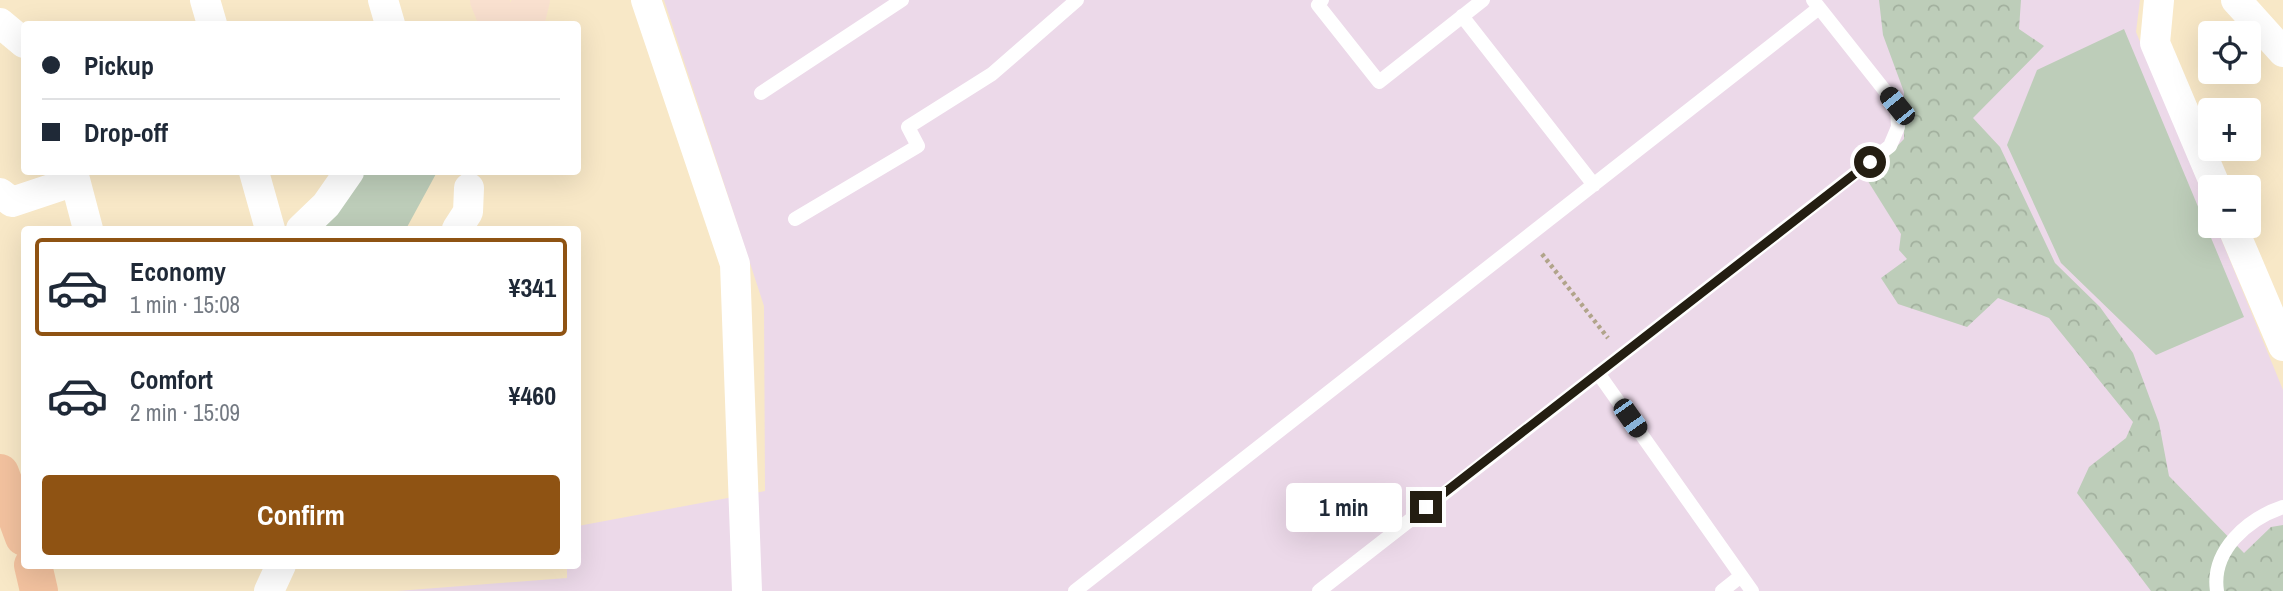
<!DOCTYPE html>
<html lang="en">
<head>
<meta charset="utf-8">
<style>
  body { margin:0; font-family:"Archivo Narrow",sans-serif; background:#f6f6f7; color:#1f2937; height:100vh; display:flex; flex-direction:column; font-size:26px; white-space:nowrap }
  * { box-sizing:border-box; margin:0 }
  p { font-size:23px; color:#747a83 }
  .icon { flex:none; width:38px; height:38px; fill:none; stroke:currentColor; stroke-width:2; stroke-linecap:round; stroke-linejoin:round }
  .map { position:relative; flex:1; overflow:hidden }
  .sheet { position:absolute; left:21px; top:226px; width:560px; height:343px; display:flex; flex-direction:column; background:#fff; border-radius:7px; box-shadow:0 7px 28px #0002 }
  .sheet>* { flex:none }
  .top-card { position:absolute; left:21px; top:21px; width:560px; height:154px; border-radius:7px; box-shadow:0 7px 28px #0002; display:grid; align-content:center; height:154px; padding:0 21px; background:#fff }
  .controls { position:absolute; left:2198px; top:21px; display:grid; gap:14px }
  .controls a { display:grid; place-items:center; width:63px; height:63px; border-radius:7px; background:#fff; box-shadow:0 7px 28px #0002; font-size:35px }
  .end { position:absolute; width:32px; height:32px; margin:-16px; border:9px solid #241e12; background:#fff; box-shadow:0 0 0 4px #fff }
  .from { border-radius:50% }
  .bubble { position:absolute; height:49px; border-radius:7px; background:#fff; box-shadow:0 7px 28px #0002; font-size:23px; font-weight:700; line-height:49px; text-align:center }
  .car { position:absolute; width:21px; height:42px; margin:-21px -10px; border-radius:9px; box-shadow:0 0 5px 2px #0007; background:linear-gradient(#222 24%,#8ab4d8 0 40%,#222 0 76%,#8ab4d8 0 86%,#222 0) }
  .top-card b { display:flex; align-items:center; gap:24px; height:66px; font-size:26px }
  .top-card b+b { border-top:2px solid #e0e1e3 }
  .top-card i { width:18px; height:18px; background:#1f2937 }
  ul { padding:12px 0 0; list-style:none }
  li { display:flex; align-items:center; gap:21px; height:98px; margin:0 14px 10px; padding:0 7px; border:4px solid transparent; border-radius:7px }
  li div { flex:1 }
  li b { display:block; font-size:26px }
  li em { font-style:normal; font-weight:700 }
  li.on { border-color:#8f5313 }
  li>.icon { width:63px; height:63px; stroke-width:1.5 }
  .primary-button { display:flex; gap:14px; margin-top:auto; padding:14px 21px }
  .primary-button a { flex:1; height:80px; border-radius:7px; background:#8f5313; color:#fff; font-size:28px; font-weight:700; line-height:80px; text-align:center }
  .map>svg:first-child { display:block }
  .education { fill:#ecd9e9 }
  .forest { fill:url(#forest-crowns) }
  .park { fill:#bdcdb9 }
  .lines { fill:none; stroke-linecap:round; stroke-linejoin:round }
  .path { stroke:#b1a48a; stroke-width:4.5; stroke-dasharray:3.5 3.5; stroke-linecap:butt }
  .lane { stroke:#fff; stroke-width:14 }
  .street { stroke:#fff; stroke-width:30 }
  .secondary { stroke:#f9e0cf; stroke-width:38 }
  .primary { stroke:#f3c29f; stroke-width:38 }
  .route { stroke:#241e12; stroke-width:9 }
</style>
</head>
<body>
<div class="map">
<svg width="2283" height="591" viewBox="0 0 2283 591">
  <defs>
    <pattern id="forest-crowns" width="20" height="18" patternUnits="userSpaceOnUse" patternTransform="scale(1.75)"><rect width="20" height="18" fill="#bdcdb9"/><path d="M2 6a3 3 0 1 1 6 0M12 15a3 3 0 1 1 6 0" fill="none" stroke="#a2b09e"/></pattern>
  </defs>
  <rect width="100%" height="100%" fill="#f8e8c7"/>
  <!-- education -->
  <path class="education" d="M664,0h1476l-4,32 74,179v15h6l67,164v201h-1886l170,-13v-13h11v-39l187,-35 -1,-185z"/>
  <!-- forest -->
  <path class="forest" d="M1879,0h142l-2,29 25,17 -71,72 27,29 55,116 45,44 33,46 26,70 10,53 75,77 27,-26 12,-2v66h-132l-74,-98 12,-26 37,-29 7,-16 -84,-104 -51,-20 -31,29 -69,-23 -17,-26 26,-19 -8,-9 2,-16 -35,-56 38,-39v-47l-21,-57z"/>
  <!-- park -->
  <path class="park" d="M2124,29l120,288 -88,38 -95,-92 -54,-118 30,-75z
    M364,172h73l-31,57h-92z"/>
  <g class="lines">
    <!-- path -->
    <path class="path" d="M1542,254l66,84"/>
    <!-- lane -->
    <path class="lane" d="M1322,0l-4,5 61,77 104,-82
      M1462,16l132,169
      M761,93l141,-93
      M795,219l123,-73 -10,-19 84,-53 85,-74
      M1598,373l154,218
      M1075,591l744,-583
      M1319,591l571,-445 8,-19 -1,-21 -84,-106
      M1722,591l19,-15
      M2217,591c-6,-40 30,-72 66,-84"/>
    <!-- street -->
    <path class="street" d="M205,0l7,24
      M383,0l7,24
      M646,0l89,264 12,327
      M2159,0l-4,43 61,144
      M2236,0l47,52
      M0,23l24,20
      M73,172l15,57
      M254,172l16,57
      M0,193l12,9 63,-21
      M2232,226l51,120
      M301,229l25,-24 23,-33
      M457,229l11,-17 1,-24
      M269,591l12,-26"/>
    <!-- secondary -->
    <path class="secondary" d="M489,0l10,24
      M525,24l6,-24"/>
    <!-- primary -->
    <path class="primary" d="M0,473l24,64
      M33,565l6,26"/>
  </g>
  <g class="lines">
    <!-- route -->
    <path class="route" d="M1426,507l444,-345"/>
  </g>
</svg>
<div class="controls">
<a><svg class="icon" aria-label="locate" viewBox="0 0 24 24"><circle cx="12" cy="12" r="6"/><path d="M12 2v4M12 18v4M2 12h4M18 12h4"/></svg></a>
<a>+</a>
<a>−</a>
</div>
<i class="end from" style="left:1870px;top:162px"></i>
<i class="end" style="left:1426px;top:507px"></i>
<div class="bubble" style="left:1286px;top:483px;width:116px">1 min</div>
<i class="car" style="left:1897px;top:106px;rotate:321deg"></i>
<i class="car" style="left:1630px;top:418px;rotate:145deg"></i>
<div class="top-card">
<b><i class="from"></i>Pickup</b>
<b><i></i>Drop-off</b>
</div>
<section class="sheet">
<ul>
<li class="on"><svg class="icon" aria-label="car" viewBox="0 0 24 24"><path d="M5 17H2v-5l4-1 3-4h7l3 4 3 1v5h-3M9 17h6M6 11h13"/><circle cx="7" cy="17" r="2"/><circle cx="17" cy="17" r="2"/></svg><div><b>Economy</b><p>1 min · 15:08</p></div><em>¥341</em></li>
<li><svg class="icon" aria-label="car" viewBox="0 0 24 24"><path d="M5 17H2v-5l4-1 3-4h7l3 4 3 1v5h-3M9 17h6M6 11h13"/><circle cx="7" cy="17" r="2"/><circle cx="17" cy="17" r="2"/></svg><div><b>Comfort</b><p>2 min · 15:09</p></div><em>¥460</em></li>
</ul>
<div class="primary-button"><a>Confirm</a></div>
</section>
</div>
</body>
</html>
